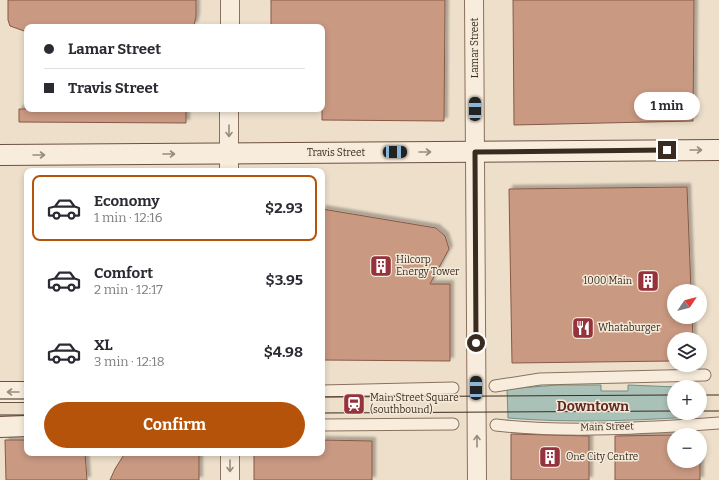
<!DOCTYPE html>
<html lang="en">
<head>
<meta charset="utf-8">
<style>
  body { margin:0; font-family:Bitter,serif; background:#f2f2f3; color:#2b2b33; height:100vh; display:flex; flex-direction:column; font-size:15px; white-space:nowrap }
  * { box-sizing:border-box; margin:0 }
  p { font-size:13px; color:#7c7c81 }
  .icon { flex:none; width:22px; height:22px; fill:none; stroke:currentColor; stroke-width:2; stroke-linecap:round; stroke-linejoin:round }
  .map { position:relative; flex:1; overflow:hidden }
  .side { position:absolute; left:24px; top:168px; width:301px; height:288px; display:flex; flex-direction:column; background:#fff; border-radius:8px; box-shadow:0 2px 6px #0003 }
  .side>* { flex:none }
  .guide { position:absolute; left:24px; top:24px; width:301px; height:88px; border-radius:8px; box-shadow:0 2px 6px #0003; display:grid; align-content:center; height:88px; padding:0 20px; background:#fff }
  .needle { width:26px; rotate:55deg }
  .controls { position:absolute; left:667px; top:284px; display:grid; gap:8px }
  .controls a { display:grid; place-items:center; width:40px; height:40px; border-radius:50%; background:#fff; box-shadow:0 2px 6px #0003; font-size:20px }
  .end { position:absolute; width:18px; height:18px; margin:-9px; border:5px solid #3a2b21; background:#fff; box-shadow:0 0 0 2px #fff }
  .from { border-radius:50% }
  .bubble { position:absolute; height:28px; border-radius:14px; background:#fff; box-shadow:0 2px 6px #0003; font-size:13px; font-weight:700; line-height:28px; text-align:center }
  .car { position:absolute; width:12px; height:24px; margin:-12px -6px; border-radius:5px; box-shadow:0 0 3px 1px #0007; background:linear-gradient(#222 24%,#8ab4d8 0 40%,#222 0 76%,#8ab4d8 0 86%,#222 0) }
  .guide b { display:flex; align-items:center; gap:14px; height:38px; font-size:15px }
  .guide b+b { border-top:1px solid #e1e1e2 }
  .guide i { width:10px; height:10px; background:#2b2b33 }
  ul { padding:7px 0 0; list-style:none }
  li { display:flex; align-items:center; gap:12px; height:66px; margin:0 8px 6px; padding:0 12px; border:2px solid transparent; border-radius:8px }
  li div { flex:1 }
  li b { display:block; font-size:15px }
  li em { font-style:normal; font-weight:700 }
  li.active { border-color:#b45309 }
  li>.icon { width:36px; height:36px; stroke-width:1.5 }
  .action { display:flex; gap:8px; margin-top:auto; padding:8px 20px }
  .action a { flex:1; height:46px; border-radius:24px; background:#b45309; color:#fff; font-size:16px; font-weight:700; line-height:46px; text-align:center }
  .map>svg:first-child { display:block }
  .water { fill:#aac1b8; stroke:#719085 }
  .building { fill:#c99982; stroke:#875946; filter:url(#shadow) }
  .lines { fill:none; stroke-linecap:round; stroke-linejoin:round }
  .pedestrian-casing { stroke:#89715f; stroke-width:13 }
  .tertiary-casing { stroke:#89715f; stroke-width:20 }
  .secondary-casing { stroke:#6b5242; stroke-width:22 }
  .pedestrian { stroke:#f8eddd; stroke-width:11 }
  .tertiary { stroke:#f8eddd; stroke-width:18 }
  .secondary { stroke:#f8eddd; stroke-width:20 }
  .tram { stroke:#3a2b21; stroke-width:1 }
  .oneway { stroke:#998c7f }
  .route { stroke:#3a2b21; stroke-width:5 }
  .labels { text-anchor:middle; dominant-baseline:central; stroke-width:3; stroke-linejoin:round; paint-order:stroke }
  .street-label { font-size:10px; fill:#3a2b21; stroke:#f4ead9 }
  .poi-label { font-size:10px; fill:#3a2b21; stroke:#f4ead9; text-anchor:start }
  .district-label { font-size:14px; font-weight:bold; fill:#642b23; stroke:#f4ead9 }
</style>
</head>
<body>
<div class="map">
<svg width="719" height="480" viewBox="0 0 719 480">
  <defs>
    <filter id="shadow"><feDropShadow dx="3.5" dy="-3.5" stdDeviation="1" flood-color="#0004"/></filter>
  </defs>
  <rect width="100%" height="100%" fill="#eddfca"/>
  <!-- water -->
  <path class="water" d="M557,385h44v6h27v-6l49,2h-3v26h16v4c-61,4 -122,6 -182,1l-1,-29z"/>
  <!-- building -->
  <path class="building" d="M8,0h188v17l-2,8 -4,2h-163v5l-17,-6 -2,-6z
    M271,0h174l-1,121 -122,-1v-93h-51z
    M513,0h181l-1,121 -179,4z
    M19,109h167v14l-167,-1z
    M687,187l4,104h-17v26h18l1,22h-19v22l-162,2 -3,-174z
    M322,209l114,19 9,8 4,13 -19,35h20v77l-128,-1z
    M511,434l78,2v44h-78z
    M674,435v26h26v19h-85v-44z
    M5,440h22v13h58l2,27h-81z
    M322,440l50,1v39h-118v-27h68z
    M125,453h74v27h-89l5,-11z"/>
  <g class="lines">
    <!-- pedestrian casing -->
    <g class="pedestrian-casing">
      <path id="pedestrian" d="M495,386l45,-7 165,-4
        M322,391l131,-3
        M322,425l131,-1
        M496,425c71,8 151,3 223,-2"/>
    </g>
    <!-- tertiary casing -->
    <g class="tertiary-casing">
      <path id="tertiary" d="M474,0l3,480
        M230,27v-27
        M229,171v-62
        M230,453v27"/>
    </g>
    <!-- secondary casing -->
    <g class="secondary-casing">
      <path id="secondary" d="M0,155l719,-5
        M0,392h27
        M0,427l27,-1"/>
    </g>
    <!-- pedestrian -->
    <use href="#pedestrian" class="pedestrian"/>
    <!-- tertiary -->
    <use href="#tertiary" class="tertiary"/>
    <!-- secondary -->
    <use href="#secondary" class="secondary"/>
    <!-- tram -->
    <path class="tram" d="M700,395h19
      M322,397l352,-2
      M0,399h27
      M700,411h19
      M322,413l352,-2
      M0,415h27"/>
  </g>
  <!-- one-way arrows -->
  <defs><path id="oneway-shaft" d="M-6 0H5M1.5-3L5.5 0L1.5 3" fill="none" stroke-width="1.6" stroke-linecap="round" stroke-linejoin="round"/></defs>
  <g class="oneway">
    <use href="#oneway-shaft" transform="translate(229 131) rotate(90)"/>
    <use href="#oneway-shaft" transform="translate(696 150)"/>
    <use href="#oneway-shaft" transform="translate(425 152)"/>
    <use href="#oneway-shaft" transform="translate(169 154)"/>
    <use href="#oneway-shaft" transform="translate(39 155)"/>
    <use href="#oneway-shaft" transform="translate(13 392) rotate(180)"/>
    <use href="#oneway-shaft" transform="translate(477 441) rotate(-90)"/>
    <use href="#oneway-shaft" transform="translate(230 466) rotate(90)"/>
  </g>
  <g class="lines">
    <!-- route -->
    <path class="route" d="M476,343l-1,-191 192,-2"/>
  </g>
  <!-- icons -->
  <defs>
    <g id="building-square" transform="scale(1.15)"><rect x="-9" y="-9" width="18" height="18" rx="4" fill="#95323c" stroke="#f4ead9"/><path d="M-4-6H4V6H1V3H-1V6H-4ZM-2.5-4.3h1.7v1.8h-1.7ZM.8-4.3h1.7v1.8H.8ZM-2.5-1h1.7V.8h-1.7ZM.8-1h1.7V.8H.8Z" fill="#fff"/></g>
    <g id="restaurant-square" transform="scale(1.15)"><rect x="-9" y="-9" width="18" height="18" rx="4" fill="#95323c" stroke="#f4ead9"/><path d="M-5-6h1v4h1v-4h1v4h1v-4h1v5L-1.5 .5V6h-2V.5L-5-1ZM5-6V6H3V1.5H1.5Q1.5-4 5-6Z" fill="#fff"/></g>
    <g id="station-square" transform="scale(1.15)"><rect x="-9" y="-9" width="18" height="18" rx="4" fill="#95323c" stroke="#f4ead9"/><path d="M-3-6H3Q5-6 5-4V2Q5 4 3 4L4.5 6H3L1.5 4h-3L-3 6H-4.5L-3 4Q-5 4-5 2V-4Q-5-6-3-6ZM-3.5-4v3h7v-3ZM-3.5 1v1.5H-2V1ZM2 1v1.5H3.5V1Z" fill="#fff"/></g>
  </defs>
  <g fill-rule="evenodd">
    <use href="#building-square" x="381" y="266"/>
    <use href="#building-square" x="648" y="281"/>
    <use href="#restaurant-square" x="583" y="328"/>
    <use href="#station-square" x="354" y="404"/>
    <use href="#building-square" x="550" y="457"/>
  </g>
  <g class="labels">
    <!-- street labels -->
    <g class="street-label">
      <text transform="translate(475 48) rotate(-90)">Lamar Street</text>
      <text x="336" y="153">Travis Street</text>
      <text transform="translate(607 427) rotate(-1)">Main Street</text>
    </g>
    <!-- poi labels -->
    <g class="poi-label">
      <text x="396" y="260">Hilcorp<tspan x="396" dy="12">Energy Tower</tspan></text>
      <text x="632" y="281" text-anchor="end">1000 Main</text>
      <text x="598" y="328">Whataburger</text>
      <text x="370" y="398">Main Street Square<tspan x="370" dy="12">(southbound)</tspan></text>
      <text x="566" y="457">One City Centre</text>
    </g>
    <!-- district labels -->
    <g class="district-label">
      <text x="593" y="406">Downtown</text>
    </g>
  </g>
</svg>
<div class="controls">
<a><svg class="needle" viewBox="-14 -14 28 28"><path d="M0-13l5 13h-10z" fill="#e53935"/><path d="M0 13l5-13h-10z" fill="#7c7c81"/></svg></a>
<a><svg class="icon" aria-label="layers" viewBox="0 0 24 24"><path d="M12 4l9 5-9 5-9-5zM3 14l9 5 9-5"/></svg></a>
<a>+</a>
<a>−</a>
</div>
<i class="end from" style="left:476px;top:343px"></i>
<i class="end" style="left:667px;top:150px"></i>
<div class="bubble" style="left:634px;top:92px;width:66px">1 min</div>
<i class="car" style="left:475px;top:109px;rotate:0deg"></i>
<i class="car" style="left:395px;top:152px;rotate:90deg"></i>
<i class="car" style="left:476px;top:388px;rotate:0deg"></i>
<div class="guide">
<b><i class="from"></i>Lamar Street</b>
<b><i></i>Travis Street</b>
</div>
<section class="side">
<ul>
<li class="active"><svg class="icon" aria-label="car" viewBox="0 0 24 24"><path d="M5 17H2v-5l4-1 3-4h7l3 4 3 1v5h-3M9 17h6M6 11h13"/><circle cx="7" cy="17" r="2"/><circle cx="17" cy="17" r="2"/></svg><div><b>Economy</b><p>1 min · 12:16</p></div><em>$2.93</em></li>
<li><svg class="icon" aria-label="car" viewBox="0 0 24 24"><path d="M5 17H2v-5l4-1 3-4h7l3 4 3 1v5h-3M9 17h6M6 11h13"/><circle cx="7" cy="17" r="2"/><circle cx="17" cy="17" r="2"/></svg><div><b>Comfort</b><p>2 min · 12:17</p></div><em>$3.95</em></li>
<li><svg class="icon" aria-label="car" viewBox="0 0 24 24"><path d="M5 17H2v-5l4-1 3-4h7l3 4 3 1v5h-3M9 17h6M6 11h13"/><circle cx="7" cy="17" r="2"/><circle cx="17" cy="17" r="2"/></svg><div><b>XL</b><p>3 min · 12:18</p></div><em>$4.98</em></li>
</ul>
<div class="action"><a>Confirm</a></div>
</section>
</div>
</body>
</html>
